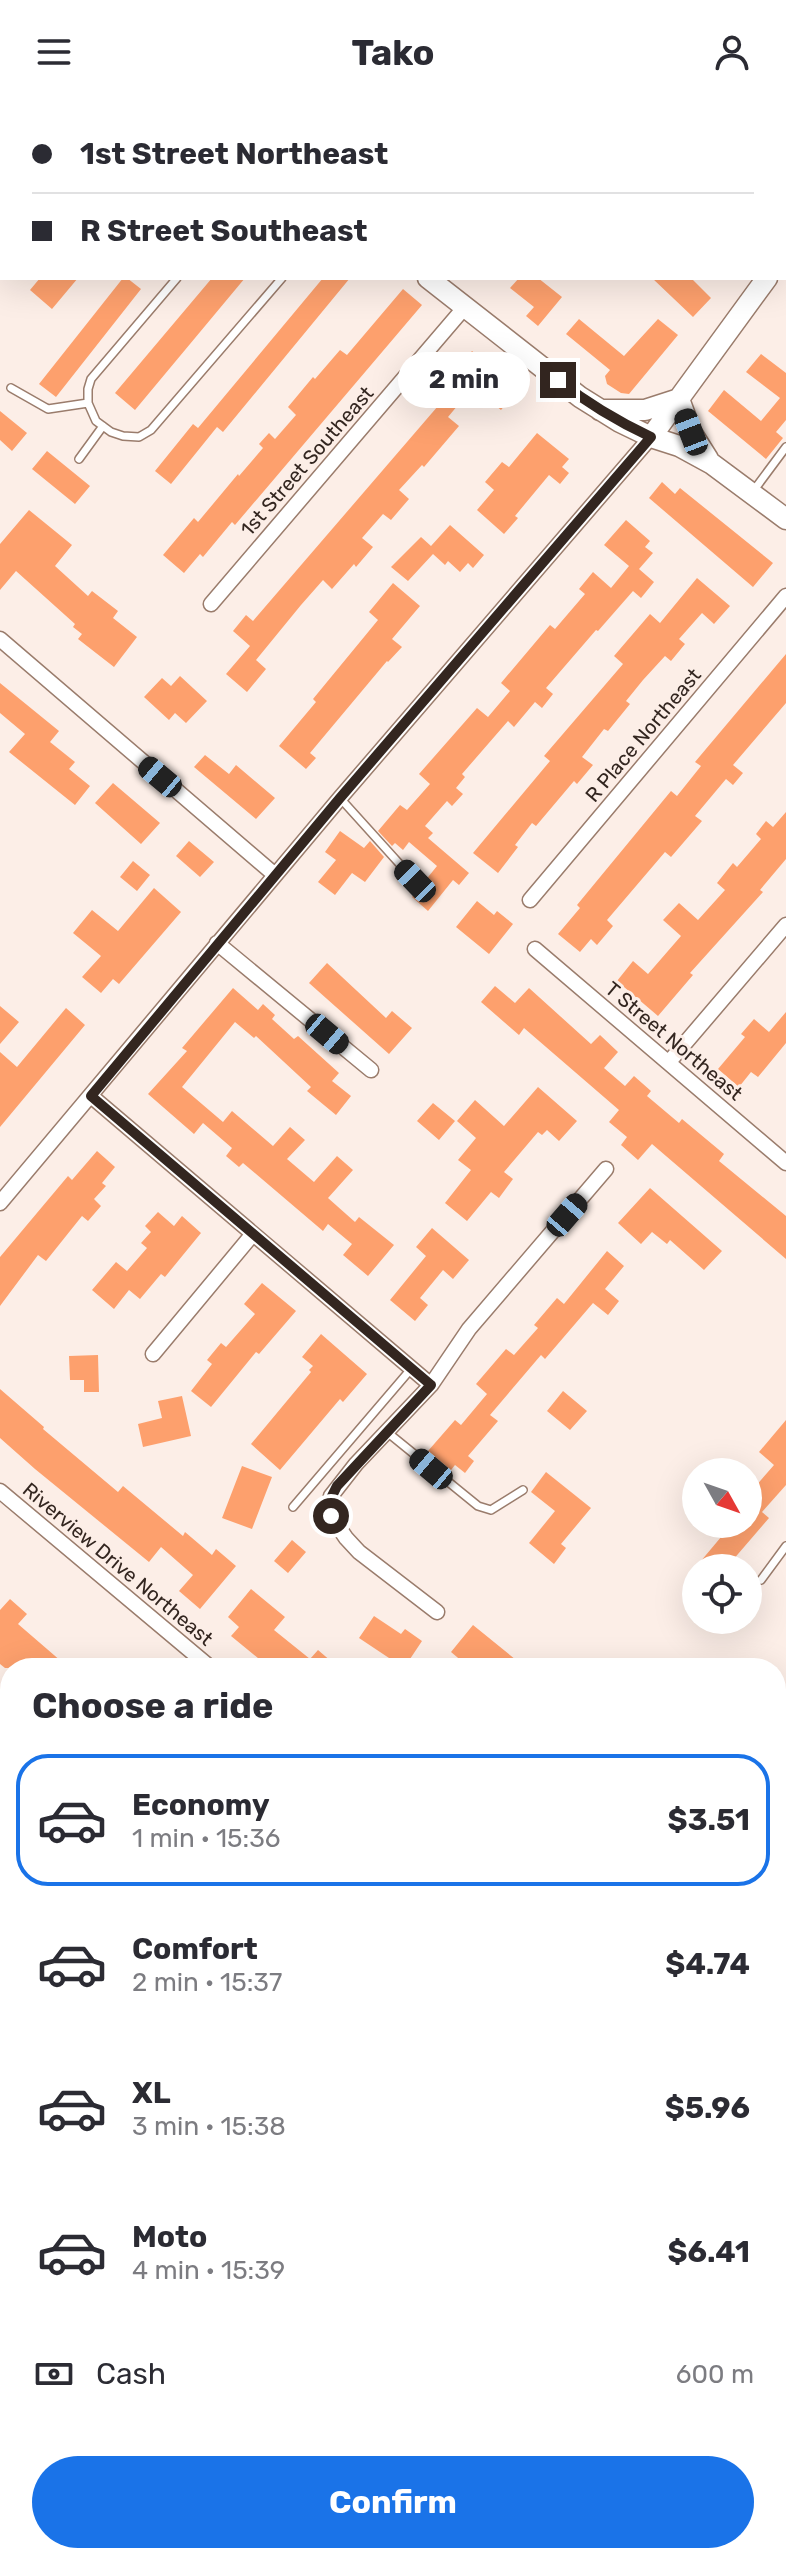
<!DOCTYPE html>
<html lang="en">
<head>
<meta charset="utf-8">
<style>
  body { margin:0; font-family:Rubik,sans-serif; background:#f7f7f7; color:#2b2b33; height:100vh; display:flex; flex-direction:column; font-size:30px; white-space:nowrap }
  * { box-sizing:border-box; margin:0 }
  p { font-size:26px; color:#7c7c81 }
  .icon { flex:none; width:44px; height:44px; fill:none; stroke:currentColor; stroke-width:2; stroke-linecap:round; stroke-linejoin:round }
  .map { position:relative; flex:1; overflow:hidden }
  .drawer { position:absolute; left:0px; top:1554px; width:786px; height:906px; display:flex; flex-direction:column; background:#fff; border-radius:32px 32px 0 0; box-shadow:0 8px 32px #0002 }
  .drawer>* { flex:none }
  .top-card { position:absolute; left:0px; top:0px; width:786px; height:176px; box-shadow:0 8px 32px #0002; display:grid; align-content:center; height:176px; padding:0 32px; background:#fff }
  .needle { width:52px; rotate:130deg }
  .tools { position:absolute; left:682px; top:1354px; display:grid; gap:16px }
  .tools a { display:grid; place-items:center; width:80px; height:80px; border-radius:50%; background:#fff; box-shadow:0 8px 32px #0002; font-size:40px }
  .end { position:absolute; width:36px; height:36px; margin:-18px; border:10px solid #332620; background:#fff; box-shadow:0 0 0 4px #fff }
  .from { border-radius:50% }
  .bubble { position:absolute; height:56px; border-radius:28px; background:#fff; box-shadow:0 8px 32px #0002; font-size:26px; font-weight:700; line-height:56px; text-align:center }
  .car { position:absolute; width:24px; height:48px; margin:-24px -12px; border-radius:10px; box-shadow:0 0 6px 2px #0007; background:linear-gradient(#222 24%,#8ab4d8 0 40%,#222 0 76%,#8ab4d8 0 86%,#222 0) }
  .top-card b { display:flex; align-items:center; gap:28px; height:76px; font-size:30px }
  .top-card b+b { border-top:2px solid #e1e1e2 }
  .top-card i { width:20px; height:20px; background:#2b2b33 }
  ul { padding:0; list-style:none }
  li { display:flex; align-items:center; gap:24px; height:132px; margin:0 16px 12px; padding:0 16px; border:4px solid transparent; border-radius:32px }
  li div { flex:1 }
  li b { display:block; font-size:30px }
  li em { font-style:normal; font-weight:700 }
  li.active { border-color:#1a73e8 }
  li>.icon { width:72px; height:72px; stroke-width:1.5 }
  h2 { padding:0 32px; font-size:36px; line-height:96px }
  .pay { display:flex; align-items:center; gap:20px; height:88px; padding:0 32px; font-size:30px }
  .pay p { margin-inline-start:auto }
  .action { display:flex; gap:16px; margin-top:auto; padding:16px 32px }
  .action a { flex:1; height:92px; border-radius:48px; background:#1a73e8; color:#fff; font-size:32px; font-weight:700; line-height:92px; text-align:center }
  header { display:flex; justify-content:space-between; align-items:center; height:104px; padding:0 32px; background:#fff; font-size:36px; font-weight:700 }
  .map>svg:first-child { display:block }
  .forest { fill:#a0d076 }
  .water { fill:#bfd6f6 }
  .building { fill:#fda06d }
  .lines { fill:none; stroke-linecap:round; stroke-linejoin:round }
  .lane-casing { stroke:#9a7c6c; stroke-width:10 }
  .street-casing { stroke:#9a7c6c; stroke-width:17 }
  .secondary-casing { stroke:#9a7c6c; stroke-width:23 }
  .lane { stroke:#fff; stroke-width:7 }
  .street { stroke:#fff; stroke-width:14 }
  .secondary { stroke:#fff; stroke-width:20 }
  .route { stroke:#332620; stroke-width:10 }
  .labels { text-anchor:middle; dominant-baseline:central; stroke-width:6; stroke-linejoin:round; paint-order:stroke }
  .street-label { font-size:20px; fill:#332620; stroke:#fceee7 }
</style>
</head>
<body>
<header><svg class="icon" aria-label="menu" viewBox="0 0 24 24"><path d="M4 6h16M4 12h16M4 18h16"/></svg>Tako<svg class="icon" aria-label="person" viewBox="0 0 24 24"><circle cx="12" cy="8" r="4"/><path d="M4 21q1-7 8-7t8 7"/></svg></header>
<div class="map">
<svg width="786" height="2459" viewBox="0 0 786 2459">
  <rect width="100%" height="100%" fill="#fceee7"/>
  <!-- forest -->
  <path class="forest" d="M0,1774l10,5v283l-10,1z
    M786,1909v93l-10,4v-94z
    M776,2021l10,2v199l-10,-1z
    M464,2450h65l-8,9h-45z"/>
  <!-- water -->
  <path class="water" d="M0,1671l10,7v101l-10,-5z
    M776,1819h10v90l-10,3z"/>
  <!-- building -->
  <path class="building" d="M40,174h38l-26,31 -22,-19z
    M123,174h4l14,11 -85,108 -17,-13z
    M212,174h33l-110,132 -20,-17z
    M323,174h27l-127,154 -6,-5 -46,57 -16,-13 38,-47 5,4z
    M519,174h19l24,19 -24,29 -12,-10 8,-9 -24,-19z
    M652,174h39l20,20 -18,19z
    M403,185l19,16 -187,220 -3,-3 -29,35 -3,-3 -16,19 -21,-18 31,-37 4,4 40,-48 1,2 24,-28 -4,-4 10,-11 6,6 21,-24 -8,-8 25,-30 2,2 25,-29 7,5z
    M579,215l45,37 34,-37 20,16 -49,59 -8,-1 -14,-9 -2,-8 5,-6 -44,-36z
    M472,247l46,38 -17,21 -28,-23 -25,30 11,9 -35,41 -2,-2 -23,25 10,9 -18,21 -8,-6 -21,24 11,9 -17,20 -2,-3 -22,25 -9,-9 -22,25 -45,55 10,9 -19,23 -21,-18 24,-28 -17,-15 13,-16 7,6 191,-222 -8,-6z
    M761,250l25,19v47l-10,12 7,6 -17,21 -58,-48 16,-21 37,31 19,-23 -34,-26z
    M0,307l27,22 -15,18 -12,-11z
    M537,329l32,26 -7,8 7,6 -9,11 -11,-9 -34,41 3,2 -14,16 -27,-24 17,-20 -9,-8 17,-20 7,5z
    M47,347l43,35 -15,18 -43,-35z
    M662,378l13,12 5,-6 93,75 -20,24 -104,-89z
    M29,406l43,35 -17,21 33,30 4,-5 26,20 -5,7 24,19 -23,30 -36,-28 4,-5 -9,-7 2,-3 -59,-53 -16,19v-46z
    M626,416l24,21 -5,6 8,6 -14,16 15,13 -13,16 -8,-7 -35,40 -2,-1 -50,58 7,6 -11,14 -7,-6 -21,25 -6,-6 -46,53 3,3 -9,11 7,6 -11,12 -5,-5 -22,25 8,7 -5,5 41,35 -10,12 -6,-5 -25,31 -16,-14 25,-31 -28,-24 -6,8 -8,-7 -3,3 -14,-15 22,-26 7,5 23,-26 -11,-10 58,-66 11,9 22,-26 -9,-8 49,-58 5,4 30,-35 -6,-5 14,-17 18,16 18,-22 -25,-21z
    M450,421l34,30 -11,13 -5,-5 -8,9 -12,-11 -3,4 -12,-11 -25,27 -17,-14 30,-30 10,9z
    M697,474l33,28 -16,18 -12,-11 -23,26 6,5 -14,17 -6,-5 -22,24 -17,21 4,3 -22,27 -4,-2 -22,28 11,8 -16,19 -3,-3 -38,45 -4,-3 -17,22 3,2 -20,26 -25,-20 77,-92 -6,-5 79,-92 -9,-8 36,-42 10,9z
    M393,479l27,23 -28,33 10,8 -14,15 -1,-1 -77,92 6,5 -10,11 -27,-23 37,-44 -3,-3 65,-79 -9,-8z
    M786,550v49l-53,62 10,8 -10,12 -7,-6 -31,37 7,5 -31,36 -6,-5 -58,68 6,6 -16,19 -6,-6 -11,13 -22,-18 22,-26 -3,-3 94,-114 6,5 24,-30 -6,-4z
    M180,572l27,25 -21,22 -11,-10 -6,7 -25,-23 18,-19 9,8z
    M0,579l59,48 -9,11 25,20 -6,7 21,17 -15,19 -66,-53 16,-18 -25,-21z
    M205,651l24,19 7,-9 39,33 -19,21 -62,-52z
    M113,679l47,40 -19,21 -46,-41z
    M786,708v47l-26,31 3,2 -73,81 3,2 -35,41 -41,-35 16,-20 15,13 33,-38 -18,-16 16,-17 19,17 27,-30 -8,-7 16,-20 4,4 24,-28 -5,-5 10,-13 7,6z
    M340,727l24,17 6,-7 14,16 -19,25 -13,-9 -17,22 -17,-13 18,-22 -11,-8z
    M189,737l25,21 -14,15 -24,-21z
    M133,757l17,14 -13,16 -17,-14z
    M154,784l27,24 -62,72 -6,-5 -12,14 -19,-16 19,-21 -28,-23 19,-23 26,21z
    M477,797l17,14 3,-4 16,13 -24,30 -33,-27z
    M327,859l59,55 6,-7 20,17 -23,26 -80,-71z
    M495,882l20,17 14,-15 62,56 9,-9 18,17 -14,16 21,18 9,-10 17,15 -4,5 32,27 3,-4 42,35 -5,7 67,55v43l-134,-115 -14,16 -17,-15 6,-8 -18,-15 10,-12 -95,-82 -5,7 -38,-33z
    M233,884l25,22 5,-6 12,11 -3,4 22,20 4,-3 41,37 -7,8 19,15 -15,19 -29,-24 4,-4 -55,-51 -2,2 -19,-16 -53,65 41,35 9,-11 41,35 17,-19 15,13 -18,19 27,23 23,-26 16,14 -25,28 27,24 4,-5 35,28 -26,31 -25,-21 9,-11 -24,-20 -5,7 -80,-68 -4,4 -13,-11 6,-8 -29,-25 -9,11 -46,-40 39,-43 -5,-3z
    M0,902l19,16 -19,22z
    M66,904l19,17 -85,102v-75l17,15z
    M786,908v31l-28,34 -7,-5 -12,15 -21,-18 27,-32 -4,-3 13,-15 15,13z
    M538,983l39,34 -18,20 -12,-11 -5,5 -4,-3 -34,40 9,7 -14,19 -8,-6 -24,29 -22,-18 26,-33 -13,-10 18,-22 -19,-17 18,-21 29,26z
    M433,999l22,18 -16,19 -22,-19z
    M97,1047l18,16 -13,16 4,3 -12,13 7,7 -13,15 -6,-5 -36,45 -8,-6 -38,51v-49l68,-81 4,4z
    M650,1084l72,63 -18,19 -34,-30 -3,4 -15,-12 -11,12 -23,-21z
    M158,1108l16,14 8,-10 19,17 -36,44 -4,-3 -21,25 -11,-9 -15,19 -22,-19 24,-28 11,9 20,-23 -6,-5 10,-11 -6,-6z
    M432,1124l37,32 -16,19 -10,-9 -23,28 8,7 -13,16 -25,-21 36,-44 -10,-9z
    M607,1147l17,15 -19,23 14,12 -11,14 -15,-12 -48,56 -4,-4 -51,60 8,6 -30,35 6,5 -9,12 -10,-8 -4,5 -23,-19 27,-31 6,5 26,-31 -11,-10 30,-35 8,6 24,-27 -4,-3 23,-27 7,6z
    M262,1179l34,28 -37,43 -3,-2 -45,55 -20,-16 21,-27 -5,-4 14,-17 5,4 29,-33 -11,-10z
    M321,1230l46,40 -24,28 -3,-3 -60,71 -29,-26 60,-72 -2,-2 4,-4 -11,-9z
    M98,1251l1,37h-15v-12h-14l-1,-24z
    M0,1285l44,38 -1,2 75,63 5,-6 60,50 2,-4 27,23 4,-6 20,17 -36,43 -21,-18 14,-16 -32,-28 -12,15 -114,-93 -35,-31z
    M563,1287l24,20 -17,19 -23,-19z
    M182,1292l9,40 -48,11 -5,-23 24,-6 -4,-17z
    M786,1316v65l-24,27 7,6 -43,50h-31l37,-44h16v-29l26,-30 -15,-13z
    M242,1362l30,11 -20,52 -30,-11z
    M546,1368l45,36 -30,36 5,4 -12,16 -25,-21 26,-32 -24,-19z
    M292,1436l14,12 -18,21 -14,-12z
    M251,1485l34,28 -11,13 36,29 8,-9 21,18h-69l-39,-32 8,-9 -11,-10z
    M10,1495l17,15 -9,10 51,44h-64l-5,-4v-54z
    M374,1512l27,18 4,-5 17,12 -18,27 -45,-30z
    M473,1521l53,43h-56l-19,-16z"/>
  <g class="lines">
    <!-- lane casing -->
    <g class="lane-casing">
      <path id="lane" d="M177,174l-86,101 -3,10v14l8,18 15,11 12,4 16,1 12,-7 131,-152
        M11,284l37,21 40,-6
        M79,355l24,-33
        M754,386l32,-43
        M340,694l75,83
        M387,1328l91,74 13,4 32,-20
        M293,1403l118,-138
        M761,1476l25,-34"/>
    </g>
    <!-- street casing -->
    <g class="street-casing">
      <path id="street" d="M534,0l2,2
        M211,500l253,-296
        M0,535l275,236
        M530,796l256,-304
        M217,839l154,127
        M535,845l251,214
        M669,958l117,-137
        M91,992l340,289
        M0,1099l340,-405 311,-361
        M153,1250l99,-119
        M0,1387l211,177
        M437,1508l-78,-60 -13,-14 -15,-22 -2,-11 2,-9 25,-32 75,-79 38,-56 137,-160
        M776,1623l10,2
        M0,2270h10
        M0,2447l14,12
        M322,2450l11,9
        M659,2459l8,-9"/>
    </g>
    <!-- secondary casing -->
    <g class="secondary-casing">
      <path id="secondary" d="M213,0l2,2
        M784,151l2,-3
        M428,174l152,119 40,25 31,15 28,9 33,18 74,55
        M600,306h45l34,-11 12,33 17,27
        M651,333l116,-159"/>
    </g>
    <!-- lane -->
    <use href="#lane" class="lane"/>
    <!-- street -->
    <use href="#street" class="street"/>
    <!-- secondary -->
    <use href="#secondary" class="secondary"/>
  </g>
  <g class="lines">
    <!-- route -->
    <path class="route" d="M331,1412l-1,-16 7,-14 94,-101 -340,-289 249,-298 311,-361c-34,-16 -64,-34 -93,-57"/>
  </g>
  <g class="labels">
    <!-- street labels -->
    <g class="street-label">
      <text transform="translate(307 357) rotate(-49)">1st Street Southeast</text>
      <text transform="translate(643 631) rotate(-50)">R Place Northeast</text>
      <text transform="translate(674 937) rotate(40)">T Street Northeast</text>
      <text transform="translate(118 1460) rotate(40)">Riverview Drive Northeast</text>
    </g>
  </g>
</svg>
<div class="tools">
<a><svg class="needle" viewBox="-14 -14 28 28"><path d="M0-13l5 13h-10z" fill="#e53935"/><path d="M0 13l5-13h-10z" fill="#7c7c81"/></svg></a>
<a><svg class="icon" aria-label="locate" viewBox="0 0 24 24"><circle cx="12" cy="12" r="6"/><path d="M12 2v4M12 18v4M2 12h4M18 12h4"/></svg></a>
</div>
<i class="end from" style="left:331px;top:1412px"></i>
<i class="end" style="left:558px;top:276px"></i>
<div class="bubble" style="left:398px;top:248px;width:132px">2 min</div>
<i class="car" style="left:691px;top:328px;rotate:339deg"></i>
<i class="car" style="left:160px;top:673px;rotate:310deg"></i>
<i class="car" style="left:415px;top:777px;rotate:316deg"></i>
<i class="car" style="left:327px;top:930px;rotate:130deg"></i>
<i class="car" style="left:567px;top:1111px;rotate:41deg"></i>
<i class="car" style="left:431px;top:1365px;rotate:310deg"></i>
<div class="top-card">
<b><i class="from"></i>1st Street Northeast</b>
<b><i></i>R Street Southeast</b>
</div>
<section class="drawer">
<h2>Choose a ride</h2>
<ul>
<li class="active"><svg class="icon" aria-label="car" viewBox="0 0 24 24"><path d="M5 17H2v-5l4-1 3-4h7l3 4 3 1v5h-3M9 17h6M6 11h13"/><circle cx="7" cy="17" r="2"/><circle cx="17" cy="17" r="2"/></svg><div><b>Economy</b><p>1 min · 15:36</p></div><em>$3.51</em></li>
<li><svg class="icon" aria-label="car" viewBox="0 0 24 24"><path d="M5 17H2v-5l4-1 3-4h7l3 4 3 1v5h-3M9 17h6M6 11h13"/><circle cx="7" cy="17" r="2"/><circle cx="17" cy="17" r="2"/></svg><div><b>Comfort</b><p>2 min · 15:37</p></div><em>$4.74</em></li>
<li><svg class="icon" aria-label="car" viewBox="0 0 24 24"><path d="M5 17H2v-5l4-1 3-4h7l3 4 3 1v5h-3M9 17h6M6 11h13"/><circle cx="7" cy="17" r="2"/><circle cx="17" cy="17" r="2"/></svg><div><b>XL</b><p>3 min · 15:38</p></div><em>$5.96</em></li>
<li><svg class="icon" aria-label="car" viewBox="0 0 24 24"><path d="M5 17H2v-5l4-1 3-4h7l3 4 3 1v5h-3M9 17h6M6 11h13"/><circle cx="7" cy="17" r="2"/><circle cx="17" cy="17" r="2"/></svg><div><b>Moto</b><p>4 min · 15:39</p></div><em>$6.41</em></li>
</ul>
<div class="pay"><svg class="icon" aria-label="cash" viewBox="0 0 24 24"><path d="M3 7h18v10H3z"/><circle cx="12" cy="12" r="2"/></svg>Cash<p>600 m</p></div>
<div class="action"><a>Confirm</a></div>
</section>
</div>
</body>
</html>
